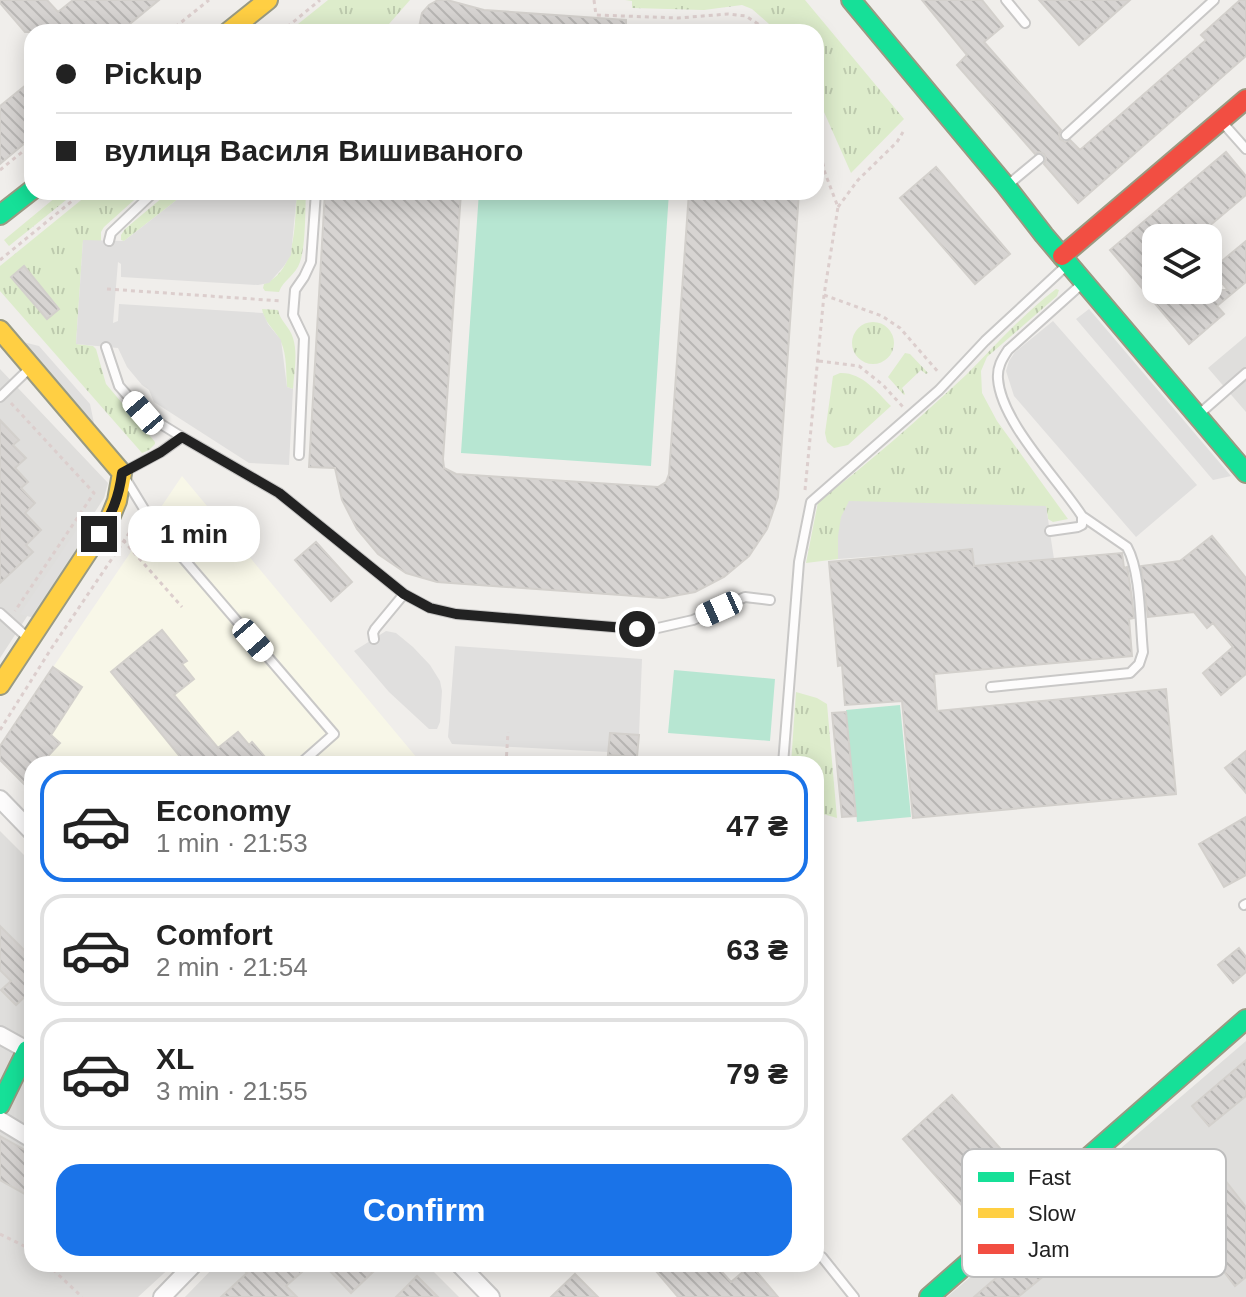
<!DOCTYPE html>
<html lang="en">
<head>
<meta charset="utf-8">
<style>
  body { margin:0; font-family:Helvetica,sans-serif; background:#f6f6f6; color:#222; height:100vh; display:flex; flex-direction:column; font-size:30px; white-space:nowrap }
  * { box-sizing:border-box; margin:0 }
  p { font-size:26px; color:#767676 }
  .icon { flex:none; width:44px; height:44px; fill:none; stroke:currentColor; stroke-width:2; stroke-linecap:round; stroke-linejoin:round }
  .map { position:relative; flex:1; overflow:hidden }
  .panel { position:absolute; left:24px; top:756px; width:800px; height:516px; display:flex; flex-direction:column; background:#fff; border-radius:24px; box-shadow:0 4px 20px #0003 }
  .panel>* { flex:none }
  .hud { position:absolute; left:24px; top:24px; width:800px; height:176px; border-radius:24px; box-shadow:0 4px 20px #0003; display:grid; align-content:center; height:176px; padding:0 32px; background:#fff }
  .buttons { position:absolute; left:1142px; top:224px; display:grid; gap:16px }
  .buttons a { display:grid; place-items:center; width:80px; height:80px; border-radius:16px; background:#fff; box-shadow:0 4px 20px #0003; font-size:40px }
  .end { position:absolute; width:36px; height:36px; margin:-18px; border:10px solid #222; background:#fff; box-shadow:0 0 0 4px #fff }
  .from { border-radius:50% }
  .bubble { position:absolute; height:56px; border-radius:24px; background:#fff; box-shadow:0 4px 20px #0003; font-size:26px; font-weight:600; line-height:56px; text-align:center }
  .car { position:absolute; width:24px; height:48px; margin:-24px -12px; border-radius:10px; box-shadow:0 0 6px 2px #0007; background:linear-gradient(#fff 24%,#345 0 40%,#fff 0 76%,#345 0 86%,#fff 0) }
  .hud b { display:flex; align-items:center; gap:28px; height:76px; font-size:30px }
  .hud b+b { border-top:2px solid #e0e0e0 }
  .hud i { width:20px; height:20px; background:#222 }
  ul { padding:14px 0 0; list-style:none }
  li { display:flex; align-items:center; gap:24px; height:112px; margin:0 16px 12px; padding:0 16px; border:4px solid #e0e0e0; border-radius:24px }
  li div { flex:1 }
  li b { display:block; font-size:30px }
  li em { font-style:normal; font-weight:600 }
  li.active { border-color:#1a73e8 }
  li>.icon { width:72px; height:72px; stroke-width:1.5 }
  .action { display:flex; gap:16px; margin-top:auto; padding:16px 32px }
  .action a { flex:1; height:92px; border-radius:24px; background:#1a73e8; color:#fff; font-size:32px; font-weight:600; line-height:92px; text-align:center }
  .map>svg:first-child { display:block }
  .residential { fill:#dfdedc }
  .education { fill:#f8f7e8 }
  .grass { fill:url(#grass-tufts) }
  .pitch { fill:#b7e6d2 }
  .parking { fill:#e0dfde }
  .building { fill:url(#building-back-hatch); stroke:#d3d0cc; stroke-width:2 }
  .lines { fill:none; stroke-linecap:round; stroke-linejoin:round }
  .lane-casing { stroke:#c9c8c7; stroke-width:12 }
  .street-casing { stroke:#c9c8c7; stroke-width:20 }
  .fast-casing { stroke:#999a82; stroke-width:22 }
  .slow-casing { stroke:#999a82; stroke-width:22 }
  .jam-casing { stroke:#999a82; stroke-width:22 }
  .path { stroke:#dccecd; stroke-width:3; stroke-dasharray:4 4; stroke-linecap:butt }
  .lane { stroke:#fdfcfc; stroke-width:8 }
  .street { stroke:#fdfcfc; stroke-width:16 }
  .fast { stroke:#16e098; stroke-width:18 }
  .slow { stroke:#ffcf43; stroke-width:18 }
  .jam { stroke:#f24e42; stroke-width:18 }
  .route { stroke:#222; stroke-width:10 }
  .key { fill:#fff; stroke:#bdbdbd; stroke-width:2 }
  .key-label { font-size:22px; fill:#222 }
</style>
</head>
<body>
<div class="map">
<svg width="1246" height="1297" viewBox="0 0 1246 1297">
  <defs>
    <pattern id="grass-tufts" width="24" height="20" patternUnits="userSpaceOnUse" patternTransform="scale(2)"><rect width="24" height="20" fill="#ddeccb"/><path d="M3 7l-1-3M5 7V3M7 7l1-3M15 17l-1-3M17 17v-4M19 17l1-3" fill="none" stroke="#bdcaae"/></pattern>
    <pattern id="building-back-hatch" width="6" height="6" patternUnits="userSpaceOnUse" patternTransform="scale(2)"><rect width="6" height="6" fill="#d7d4d2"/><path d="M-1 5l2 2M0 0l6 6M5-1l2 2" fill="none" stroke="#b8b6b4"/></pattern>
  </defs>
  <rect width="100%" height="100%" fill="#f0eeeb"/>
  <!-- residential -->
  <path class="residential" d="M1246,336v76l-38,-44z
    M0,369l108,114 -4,15 -104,160z
    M0,831l32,32v401h142l-36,33h-138z
    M1246,1041v256h-299z
    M217,1264h209l33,33h-274z"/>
  <!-- education -->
  <path class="education" d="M182,476l240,288h-390v28l-32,-32v-14z"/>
  <!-- grass -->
  <path class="grass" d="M328,0h82l-28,32h-94z
    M625,0h180l99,119 -53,54 -35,-79v-62h-38l-26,-23 -10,-4 -38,5 -72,-2v-7z
    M62,192h14l-67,54 -5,-6z
    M91,192h52l-39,35 -3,5v9h-18l-7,103 17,2 3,3 10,35 49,58v2l-6,6 -7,3 -142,-162v-25z
    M169,192h18l-63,49 -3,-1v-5l4,-6z
    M297,192h9c-1,18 0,53 -6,70 -4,13 -17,18 -21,30l-14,-1 -2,-3 1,-4c34,-14 30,-61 33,-92z
    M1056,289l3,1 -2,6 -70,61 -6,14 1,22 15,28 71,98 -15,3 -5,-3 -2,-13 -208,30v23l-32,4 12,-61c52,-40 101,-83 149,-128 29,-29 56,-60 89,-85z
    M262,309l16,1c2,11 12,17 15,28 5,16 1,35 0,51l-6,-2c-1,-14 0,-32 -6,-45 -5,-12 -17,-19 -19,-33z
    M852 343a21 21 0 1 1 42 0a21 21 0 1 1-42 0Z
    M905,353l5,1 18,19 -2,1 -5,-4 -19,18 3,6 -1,1 -16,-18z
    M840,373c22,-1 37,19 51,33l-43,39 -14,3 -7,-6 -2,-9 8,-57z
    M796,692l21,6 10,6 10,114 -21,-6v-48h-25z"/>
  <!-- pitch -->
  <path class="pitch" d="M479,192h190l-18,274 -190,-13z
    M674,670l101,9 -5,62 -102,-8z
    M900,705l11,112 -54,5 -11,-112z"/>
  <!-- parking -->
  <path class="parking" d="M187,192h110l-6,63 -7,11 -15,17 -11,2 -137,-8v-13l-3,-2 -5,61 5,-2 1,-17 144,9 5,11 13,16 6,47 6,2 -4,76 -40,-2 -95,-61 -5,-12 -7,-5 -15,-18 -9,-19 -42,-4 7,-104 41,1z
    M1089,309l142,167 -18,4 -137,-161z
    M1053,321l144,164 -61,52 -122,-141 -8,-25 3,-10 6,-9z
    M23,342l16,4 51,58 4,19z
    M849,501l197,5 8,53 -80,7 -2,-17 -134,10v-23l3,-19z
    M84,519l14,3 -64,96 -14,-4z
    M386,631l10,2 17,14 17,18 10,16 2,10 -2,31 -3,7h-8l-40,-37 -35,-41z
    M455,646l187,13 -3,76 -29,-2 -1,19 -157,-8 -4,-7z"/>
  <!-- building -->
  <path class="building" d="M0,0h47l11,12 15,-12h86l-39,32h-95l-25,-29z
    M438,0h9l37,10 142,10v12h-208l4,-19 7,-8z
    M922,0h60l21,26 -19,16 77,88 -2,4 1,5 5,3 5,-2 10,10 126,-110 -5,-5 39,-35h6v56l-168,147 -34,-39 2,-5 -2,-5 -5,-2 -4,2 -78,-89 10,-10z
    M1039,0h91l-51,45z
    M32,80v57l-32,27v-58z
    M1226,152l20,24v19l-51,43h-39v52h72l-17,-20 35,-29v41l-29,24 7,8 -35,30 -79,-94z
    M936,167l74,87 -35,30 -75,-86z
    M325,192h136l-18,267 1,9 12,6 202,13 8,-5 3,-8 20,-282h110l-21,305 -11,32 -18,27 -25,21 -29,15 -32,6 -226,-16 -31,-9 -28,-19 -21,-25 -15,-29 -7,-32 -26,-1z
    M24,266l35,43 -12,10 -36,-42z
    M0,420l19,20 -6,5 13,13 -11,10 13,14 -7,6 14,15 -10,10 16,17 -15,15 7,7 -33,31z
    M1212,536l34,42v96l-25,21 -18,-22 30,-26 -20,-24 -6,5 -13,-16 -46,5 -7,-51 39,-5z
    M316,542l36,40 -21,19 -36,-41z
    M972,549l2,17 148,-13 2,15 3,-1 1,4 4,28 2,19 -5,1 3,37 -198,18 3,37 229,-22 10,105 -263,24 -11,-117 -57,4 -3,-40 -4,1 -9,-104z
    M162,630l25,31 -5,3 12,15 -20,16 44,53 20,-16 11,13 3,-3 19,22h-85l-75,-92z
    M53,667l29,20 -31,48 9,8 -12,13 8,8h-24v28l-32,-32v-14z
    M846,712l10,104 -14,1 -10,-104z
    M610,733l29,2 -2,22 -29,-2z
    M1246,751v42l-21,-25z
    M1246,817v58l-22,12 -25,-43z
    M0,926l32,32v32l-16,15 -15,-15 10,-9 -11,-11z
    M1239,948l7,9v15l-13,11 -15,-18z
    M1246,1060v36l-37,30 -17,-20z
    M952,1095l64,71 -50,44 -63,-71z
    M0,1136l32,18v44l-32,-18z
    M1199,1156l21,26 4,-3 22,28v70l-11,9 -44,-57 8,-7 -23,-30 -8,7 -10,-12z
    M1027,1251l19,23 -28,23h-44z
    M238,1264h73l-25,22 11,11h-76l26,-24z
    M323,1264h42l8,8 -22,21z
    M650,1264h65l16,18 20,-17 27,32h-100z
    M575,1274l23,23h-47z
    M417,1276l21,21h-42z"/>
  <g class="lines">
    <!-- lane casing -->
    <g class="lane-casing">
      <path id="lane" d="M1006,0l19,23
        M1222,122l24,27
        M1066,135l148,-135
        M1009,184l30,-25
        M109,241l2,-8 43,-41
        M106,347l13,39 24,27 39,24 -21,15 -39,21 30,49 182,212 -34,30
        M0,397l31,-30
        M1198,415l48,-42
        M182,437l97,56 125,101 26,14 26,6 193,16 44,-10 52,-23 25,3
        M299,455l5,-117 -11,-23 2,-25 9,-13 7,-15 5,-70
        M1050,531l28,-4 4,-2v-9c-24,-37 -81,-94 -84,-137 -1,-12 4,-20 10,-29l76,-68
        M0,613l29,26
        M374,639l-1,-6 2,-4 29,-35
        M991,687l139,-14 9,-9 4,-12c-3,-29 -2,-80 -16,-105l-45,-31
        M783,764l16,-202 12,-60 128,-112 46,-49 83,-77
        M1244,905l2,-1
        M822,1257l32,40"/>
    </g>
    <!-- street casing -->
    <g class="street-casing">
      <path id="street" d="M0,799l32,33
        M0,1035l27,15
        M0,1120l28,17 4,-8
        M459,1264l32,33
        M162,1297l32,-33"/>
    </g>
    <!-- fast casing -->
    <g class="fast-casing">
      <path id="fast" d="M851,0l155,186 38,49 202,238
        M0,215l32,-25
        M0,1105l27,-55 5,3
        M929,1297l317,-278"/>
    </g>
    <!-- slow casing -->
    <g class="slow-casing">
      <path id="slow" d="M228,32l40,-32
        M0,330l122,143 -5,28 -7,17 -110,167"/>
    </g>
    <!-- jam casing -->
    <g class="jam-casing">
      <path id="jam" d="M1062,256l184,-157"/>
    </g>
    <!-- path -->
    <path class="path" d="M594,0l2,15 82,3 50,-4 18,2 12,8 6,8
      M169,32l40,-32
      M281,32l39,-32
      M0,170l32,-26
      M838,207l20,-27 39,-38 6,-10
      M0,260l83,-68
      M107,289l175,12
      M824,295l58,21 18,12 39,45
      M819,361l40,5 24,19 20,22
      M11,403l83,90 -79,118
      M805,490l19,-195 14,-88 -13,-34 -9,-38
      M123,540l59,67
      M0,730l51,-81 85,-126
      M506,764l2,-32
      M0,1234l32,16
      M47,1264l35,33"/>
    <!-- lane -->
    <use href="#lane" class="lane"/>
    <!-- street -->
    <use href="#street" class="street"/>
    <!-- fast -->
    <use href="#fast" class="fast"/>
    <!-- slow -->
    <use href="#slow" class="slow"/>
    <!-- jam -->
    <use href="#jam" class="jam"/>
  </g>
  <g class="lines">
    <!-- route -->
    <path class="route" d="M99,534c13,-20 20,-37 23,-61l39,-21 21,-15 97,56 125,101 26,14 26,6 181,15"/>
  </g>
  <!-- legend -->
  <rect x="962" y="1149" width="264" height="128" rx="12" class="key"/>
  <rect x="978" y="1172" width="36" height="10" fill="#16e098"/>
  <rect x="978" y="1208" width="36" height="10" fill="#ffcf43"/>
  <rect x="978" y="1244" width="36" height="10" fill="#f24e42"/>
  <g class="key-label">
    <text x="1028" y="1185">Fast</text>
    <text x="1028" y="1221">Slow</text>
    <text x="1028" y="1257">Jam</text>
  </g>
</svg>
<div class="buttons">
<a><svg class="icon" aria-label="layers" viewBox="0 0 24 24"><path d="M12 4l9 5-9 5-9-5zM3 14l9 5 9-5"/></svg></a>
</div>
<i class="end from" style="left:637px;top:629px"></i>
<i class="end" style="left:99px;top:534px"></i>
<div class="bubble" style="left:128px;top:506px;width:132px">1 min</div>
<i class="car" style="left:143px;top:413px;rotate:319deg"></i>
<i class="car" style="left:719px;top:609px;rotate:246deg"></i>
<i class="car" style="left:253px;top:640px;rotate:139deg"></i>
<div class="hud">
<b><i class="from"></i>Pickup</b>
<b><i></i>вулиця Василя Вишиваного</b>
</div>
<section class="panel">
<ul>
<li class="active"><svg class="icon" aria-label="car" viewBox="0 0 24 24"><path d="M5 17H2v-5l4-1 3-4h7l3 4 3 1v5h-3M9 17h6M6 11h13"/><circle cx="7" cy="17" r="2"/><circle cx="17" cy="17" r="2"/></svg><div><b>Economy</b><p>1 min · 21:53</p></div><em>47 ₴</em></li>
<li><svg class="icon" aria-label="car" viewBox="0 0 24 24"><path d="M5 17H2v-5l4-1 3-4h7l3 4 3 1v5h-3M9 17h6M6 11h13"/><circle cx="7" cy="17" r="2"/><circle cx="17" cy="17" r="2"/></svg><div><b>Comfort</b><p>2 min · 21:54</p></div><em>63 ₴</em></li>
<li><svg class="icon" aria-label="car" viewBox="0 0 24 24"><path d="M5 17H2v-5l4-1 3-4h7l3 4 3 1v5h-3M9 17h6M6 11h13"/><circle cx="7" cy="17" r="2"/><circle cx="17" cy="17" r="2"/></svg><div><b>XL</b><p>3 min · 21:55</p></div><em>79 ₴</em></li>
</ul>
<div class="action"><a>Confirm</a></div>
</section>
</div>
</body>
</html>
